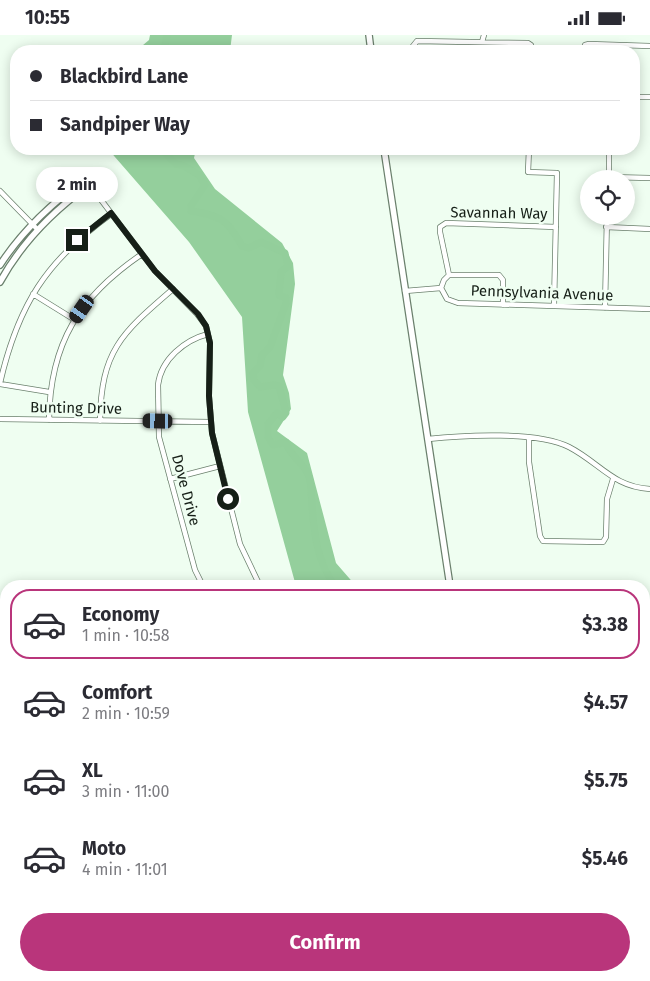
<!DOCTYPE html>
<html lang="en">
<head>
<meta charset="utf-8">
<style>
  body { margin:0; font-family:"Fira Sans",sans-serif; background:#f2f2f3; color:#2b2b33; height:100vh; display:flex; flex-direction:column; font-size:19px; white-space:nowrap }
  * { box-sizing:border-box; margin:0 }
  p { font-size:16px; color:#7c7c81 }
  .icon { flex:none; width:28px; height:28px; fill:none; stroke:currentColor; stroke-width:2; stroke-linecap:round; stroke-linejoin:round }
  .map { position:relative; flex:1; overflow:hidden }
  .side { position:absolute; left:0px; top:545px; width:650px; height:401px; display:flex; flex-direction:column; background:#fff; border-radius:20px 20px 0 0; box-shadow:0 2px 12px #0003 }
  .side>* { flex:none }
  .banner { position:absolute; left:10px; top:10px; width:630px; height:110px; border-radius:20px; box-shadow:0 2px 12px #0003; display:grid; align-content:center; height:110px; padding:0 20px; background:#fff }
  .tools { position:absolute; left:580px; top:135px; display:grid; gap:10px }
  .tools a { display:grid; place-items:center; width:55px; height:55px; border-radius:50%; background:#fff; box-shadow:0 2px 12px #0003; font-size:25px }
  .end { position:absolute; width:22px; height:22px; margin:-11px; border:6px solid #161f17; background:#fff; box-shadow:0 0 0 2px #fff }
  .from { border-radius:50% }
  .bubble { position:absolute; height:35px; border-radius:18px; background:#fff; box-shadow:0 2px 12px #0003; font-size:16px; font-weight:700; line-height:35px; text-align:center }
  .car { position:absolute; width:15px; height:30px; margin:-15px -8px; border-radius:6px; box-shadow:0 0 4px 1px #0007; background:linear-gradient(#222 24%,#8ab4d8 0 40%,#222 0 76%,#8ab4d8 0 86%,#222 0) }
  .banner b { display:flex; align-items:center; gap:18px; height:48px; font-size:19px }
  .banner b+b { border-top:1px solid #e1e1e2 }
  .banner i { width:12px; height:12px; background:#2b2b33 }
  ul { padding:9px 0 0; list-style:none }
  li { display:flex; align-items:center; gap:15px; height:70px; margin:0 10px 8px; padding:0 10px; border:2px solid transparent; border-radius:20px }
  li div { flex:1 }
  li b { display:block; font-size:19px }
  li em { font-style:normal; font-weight:700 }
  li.current { border-color:#b9357b }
  li>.icon { width:45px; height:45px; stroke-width:1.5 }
  .primary-button { display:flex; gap:10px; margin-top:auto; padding:10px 20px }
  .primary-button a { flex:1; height:58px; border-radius:30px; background:#b9357b; color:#fff; font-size:20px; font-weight:700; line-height:58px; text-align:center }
  .status { display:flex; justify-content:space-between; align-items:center; height:35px; padding:0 25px; background:#fff; direction:ltr }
  .status svg { height:14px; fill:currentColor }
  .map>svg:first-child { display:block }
  .green { fill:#c2fdc9 }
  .forest { fill:#94cf9c }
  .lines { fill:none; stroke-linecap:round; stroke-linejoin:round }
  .river { stroke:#93ce9b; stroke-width:7 }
  .minor-casing { stroke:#6b806d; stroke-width:6 }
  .tertiary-casing { stroke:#6b806d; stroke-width:8 }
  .secondary-casing { stroke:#6b806d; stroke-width:8 }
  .minor { stroke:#fff; stroke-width:4.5 }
  .tertiary { stroke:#fff; stroke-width:5.5 }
  .secondary { stroke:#edd9e2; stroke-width:6 }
  .route { stroke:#161f17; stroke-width:6 }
  .labels { text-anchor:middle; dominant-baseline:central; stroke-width:5; stroke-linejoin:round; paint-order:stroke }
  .street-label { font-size:15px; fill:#161f17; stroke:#effef1 }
</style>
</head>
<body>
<div class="status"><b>10:55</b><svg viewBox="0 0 49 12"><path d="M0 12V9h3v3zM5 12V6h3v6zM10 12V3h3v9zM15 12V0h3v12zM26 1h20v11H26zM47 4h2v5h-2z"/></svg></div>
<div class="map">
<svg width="650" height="946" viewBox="0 0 650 946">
  <rect width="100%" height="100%" fill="#effef1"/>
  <!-- green -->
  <path class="green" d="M6,626v37l-1,1 -5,-18v-19z
    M0,758h6v182h480v6h-486z"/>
  <!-- forest -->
  <path class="forest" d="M150,0h82l-2,16h-94l13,-11z
    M108,114h88l-2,9 21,31 67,54 11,20 2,21 -12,91 6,18 2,16 -14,22 30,22 29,110 20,23h-60l-48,-174 -6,-95 -53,-75z"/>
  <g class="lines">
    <!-- river -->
    <path class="river" d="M164,16l3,-16
      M161,114l15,15 8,2 15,9 6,10 -14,21v5c29,4 37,9 51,35l7,2 12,-6 24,11 3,13 -7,6 -2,23 7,3v5l-16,44 -8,8 -2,11 -7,7 1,7 6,7 14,-2 5,1 7,27 -3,4 -6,-4 -9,11v13l5,8 13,-3c3,14 19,21 23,35 3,8 2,19 3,28 2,28 5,57 23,81
      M358,940v6
      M420,940l1,6"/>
    <!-- minor casing -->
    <g class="minor-casing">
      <path id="minor" d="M482,7l2,-7
        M414,16l-1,-5 4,-5 111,2 3,2v6
        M583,16l2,-6 4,-1 61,2
        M634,62h16
        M529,114l-1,23 29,1 -3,133
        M609,142l41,1
        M609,142v-28
        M89,149l66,87 42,43 9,12 4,17 -1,53 3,37 28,111 20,42
        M0,156l38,39
        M606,192l44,2
        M449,240l-9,-43v-5l6,-4 110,4
        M441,253l6,11 11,4 192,6
        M441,253l3,-8 5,-5h50l4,5v25
        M405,256l36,-3
        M33,259l42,26
        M605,273l2,-92
        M0,348c18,-78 46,-122 111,-169
        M0,349l49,8
        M0,384l211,3
        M49,385c1,-77 30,-123 93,-166
        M100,386c1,-71 22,-88 73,-132
        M529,403v24l11,74 3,5 60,1 3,-5 1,-38 6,-20
        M428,404c36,-4 110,-8 141,8 31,16 44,40 81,42
        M170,444l50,-13
        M203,551l-8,-16 -36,-133 -1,-52c3,-26 27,-45 50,-51
        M492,941l158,4"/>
    </g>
    <!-- tertiary casing -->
    <g class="tertiary-casing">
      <path id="tertiary" d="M369,0l2,16
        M384,114l66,437
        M0,230c22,-34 52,-62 85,-86
        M0,247c22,-40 53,-71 89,-97
        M491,946l1,-6"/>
    </g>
    <!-- secondary casing -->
    <g class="secondary-casing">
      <path id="secondary" d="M0,586h6
        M0,600h6
        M644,607h6"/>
    </g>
    <!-- minor -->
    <use href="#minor" class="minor"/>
    <!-- tertiary -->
    <use href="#tertiary" class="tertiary"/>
    <!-- secondary -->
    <use href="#secondary" class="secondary"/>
  </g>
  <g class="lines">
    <!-- route -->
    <path class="route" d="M77,205l34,-27 44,58 43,43 8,12 4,17 -1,53 3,37 16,66"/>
  </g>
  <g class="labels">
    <!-- street labels -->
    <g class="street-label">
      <text transform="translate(499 178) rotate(1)">Savannah Way</text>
      <text transform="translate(542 258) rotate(2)">Pennsylvania Avenue</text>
      <text transform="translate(76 373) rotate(1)">Bunting Drive</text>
      <text transform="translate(186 455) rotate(75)">Dove Drive</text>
    </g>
  </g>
</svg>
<div class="tools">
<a><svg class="icon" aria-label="locate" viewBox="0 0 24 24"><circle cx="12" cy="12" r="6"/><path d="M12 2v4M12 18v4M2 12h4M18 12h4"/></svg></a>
</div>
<i class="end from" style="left:228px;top:464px"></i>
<i class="end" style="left:77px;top:205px"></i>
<div class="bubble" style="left:36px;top:132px;width:82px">2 min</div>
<i class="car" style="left:82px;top:274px;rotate:215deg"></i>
<i class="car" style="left:158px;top:386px;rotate:271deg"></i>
<div class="banner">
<b><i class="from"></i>Blackbird Lane</b>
<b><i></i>Sandpiper Way</b>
</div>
<section class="side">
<ul>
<li class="current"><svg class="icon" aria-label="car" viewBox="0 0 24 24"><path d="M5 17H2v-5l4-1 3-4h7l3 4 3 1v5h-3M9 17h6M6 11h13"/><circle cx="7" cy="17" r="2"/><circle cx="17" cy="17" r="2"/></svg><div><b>Economy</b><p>1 min · 10:58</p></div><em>$3.38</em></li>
<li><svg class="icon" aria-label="car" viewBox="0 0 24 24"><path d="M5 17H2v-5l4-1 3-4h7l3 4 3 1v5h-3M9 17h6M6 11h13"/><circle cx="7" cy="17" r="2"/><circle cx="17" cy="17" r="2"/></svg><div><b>Comfort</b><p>2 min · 10:59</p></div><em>$4.57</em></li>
<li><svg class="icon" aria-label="car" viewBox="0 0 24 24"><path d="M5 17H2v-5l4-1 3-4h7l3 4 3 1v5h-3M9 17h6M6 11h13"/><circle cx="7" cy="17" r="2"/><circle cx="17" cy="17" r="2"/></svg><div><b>XL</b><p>3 min · 11:00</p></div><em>$5.75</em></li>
<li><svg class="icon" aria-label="car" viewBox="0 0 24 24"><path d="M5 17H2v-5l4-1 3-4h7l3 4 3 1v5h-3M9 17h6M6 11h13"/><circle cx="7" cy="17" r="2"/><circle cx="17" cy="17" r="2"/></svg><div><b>Moto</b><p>4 min · 11:01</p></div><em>$5.46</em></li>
</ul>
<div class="primary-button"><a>Confirm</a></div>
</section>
</div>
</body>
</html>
